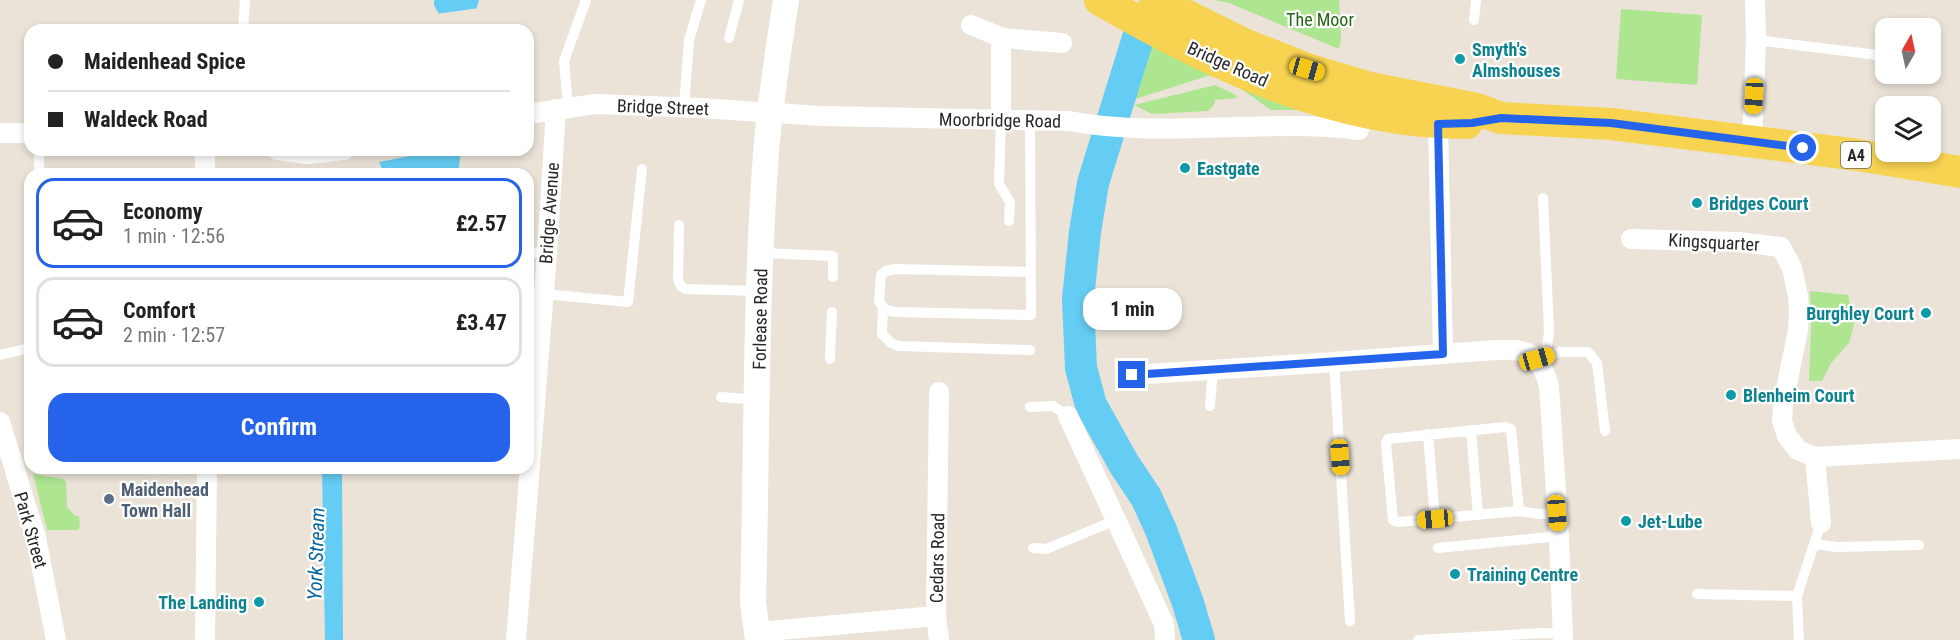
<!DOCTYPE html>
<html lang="en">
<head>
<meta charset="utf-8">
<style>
  body { margin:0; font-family:"Roboto Condensed",sans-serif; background:#f2f2f2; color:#222; height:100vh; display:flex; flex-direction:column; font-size:22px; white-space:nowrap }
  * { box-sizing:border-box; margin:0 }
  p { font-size:20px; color:#767676 }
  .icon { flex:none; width:33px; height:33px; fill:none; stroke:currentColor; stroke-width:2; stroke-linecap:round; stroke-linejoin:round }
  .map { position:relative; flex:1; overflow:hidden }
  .side { position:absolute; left:24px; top:168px; width:510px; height:306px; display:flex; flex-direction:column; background:#fff; border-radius:18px; box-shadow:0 3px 9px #0003 }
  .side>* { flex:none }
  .top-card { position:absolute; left:24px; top:24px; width:510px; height:132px; border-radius:18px; box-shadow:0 3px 9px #0003; display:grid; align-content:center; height:132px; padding:0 24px; background:#fff }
  .needle { width:39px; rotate:9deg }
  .tools { position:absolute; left:1875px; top:18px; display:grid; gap:12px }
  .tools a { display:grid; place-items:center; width:66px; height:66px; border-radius:12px; background:#fff; box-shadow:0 3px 9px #0003; font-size:30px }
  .end { position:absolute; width:27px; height:27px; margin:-14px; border:8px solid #2563eb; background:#fff; box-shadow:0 0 0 3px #fff }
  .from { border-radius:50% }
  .bubble { position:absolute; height:42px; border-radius:18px; background:#fff; box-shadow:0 3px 9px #0003; font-size:20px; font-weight:700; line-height:42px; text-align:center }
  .car { position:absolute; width:18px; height:36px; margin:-18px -9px; border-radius:8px; box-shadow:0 0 4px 2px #0007; background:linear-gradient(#f5c518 24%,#345 0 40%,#f5c518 0 76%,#345 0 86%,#f5c518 0) }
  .top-card b { display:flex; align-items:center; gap:21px; height:57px; font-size:22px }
  .top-card b+b { border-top:2px solid #e0e0e0 }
  .top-card i { width:15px; height:15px; background:#222 }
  ul { padding:10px 0 0; list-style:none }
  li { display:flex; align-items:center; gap:18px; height:90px; margin:0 12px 9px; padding:0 12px; border:3px solid #e0e0e0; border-radius:18px }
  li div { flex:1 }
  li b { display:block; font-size:22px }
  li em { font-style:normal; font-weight:700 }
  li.active { border-color:#2563eb }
  li>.icon { width:54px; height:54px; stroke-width:1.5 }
  .cta { display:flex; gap:12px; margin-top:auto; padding:12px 24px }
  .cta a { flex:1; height:69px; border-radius:18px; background:#2563eb; color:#fff; font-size:24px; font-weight:700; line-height:69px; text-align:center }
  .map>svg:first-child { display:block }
  .green { fill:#ade591 }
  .water { fill:#65ccf4 }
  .pier { fill:#ebe3d8 }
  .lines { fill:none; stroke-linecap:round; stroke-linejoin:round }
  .river { stroke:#65ccf4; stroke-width:32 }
  .service { stroke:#fff; stroke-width:10 }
  .minor { stroke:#fff; stroke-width:20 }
  .tertiary { stroke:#fff; stroke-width:26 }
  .primary { stroke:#f7d351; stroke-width:32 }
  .route { stroke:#2563eb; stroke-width:8 }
  .culture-dot { fill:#0f9aa8; stroke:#fff; stroke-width:2 }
  .service-dot { fill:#5c6f8a; stroke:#fff; stroke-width:2 }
  .labels { text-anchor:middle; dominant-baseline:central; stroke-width:4.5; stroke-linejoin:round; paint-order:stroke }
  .shield { fill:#fff; stroke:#686868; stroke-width:1.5 }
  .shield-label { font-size:16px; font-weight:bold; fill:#282828 }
  .park-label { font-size:18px; fill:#256716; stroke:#fff }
  .culture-label { font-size:18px; font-weight:bold; fill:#0d838f; stroke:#fff; text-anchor:start }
  .street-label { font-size:18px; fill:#282828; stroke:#fff }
  .service-label { font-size:18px; font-weight:bold; fill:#4e5e75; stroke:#fff; text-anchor:start }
  .water-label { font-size:20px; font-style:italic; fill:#07679d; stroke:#fff }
</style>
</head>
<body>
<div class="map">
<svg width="1960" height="640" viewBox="0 0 1960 640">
  <rect width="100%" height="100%" fill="#ebe3d8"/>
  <!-- green -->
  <path class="green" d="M1213,0h126l2,40 -2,9 -110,-46z
    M1621,9l81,6 -5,70 -81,-6z
    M1136,38l176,72h-41l-45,-32 -12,-4 -85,27h-10z
    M1215,85l21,10 1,3 -22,2 -1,5 -6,6 -56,3 -18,-9z
    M1810,291l38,4 6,29 -5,19 -18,20 -9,18h-13l2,-53z
    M33,474l30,5 3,3 1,25 8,9h4l1,12 -3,2h-30z"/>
  <!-- water -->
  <path class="water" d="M434,0h45l-9,30h-31l1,-14 -6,-11z
    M441,150h20l-3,24h-74l-5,-12z
    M322,468h20l1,172h-18z"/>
  <!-- pier -->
  <path class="pier" d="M479,8l-6,19 -37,3v-16z"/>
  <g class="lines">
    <!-- river -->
    <path class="river" d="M1138,38l-45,145 -8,49 -7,67 3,69 10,37 33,59 22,33 15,33 27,73 11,37"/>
    <!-- service -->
    <path class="service" d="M1474,20l2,-20
      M243,30l2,-30
      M729,38l10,-38
      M1756,40l130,16
      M568,107l-4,-46 22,-61
      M684,107l5,-67 12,-40
      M1001,119l-2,65 11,18 -1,19
      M1030,119l1,196 -136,-3 -11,-3 -5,-8 2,-26 5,-4 9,-2 136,3
      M39,174v-24
      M679,225l-1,55 3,6 4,3 75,2
      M528,252l19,1
      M761,253l72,3v21
      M544,294l84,8 14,-133
      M883,307l-1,27 9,9 8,3 131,4
      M0,355l30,-7
      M830,359l2,-47
      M1537,359l10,-12 2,-16 -6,-133
      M1537,359l23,-7h28l9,11 8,68
      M1334,362l16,259
      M721,397l37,3
      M1210,406l3,-37
      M1030,407l23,-1 15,10
      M1471,430l7,85
      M1428,434l7,85
      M1519,511l-121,11 -5,-2 -7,-76 2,-5 117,-12 6,2 8,82 21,3 17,-1
      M1815,544l22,3 82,-2
      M1033,548l13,1 70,-29
      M1438,548l121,-12
      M1697,594l100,2
      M1418,640l125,-7 20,1
      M1799,640l-2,-44 24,-73"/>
    <!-- minor -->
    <path class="minor" d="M971,25l32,13 59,5
      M528,114l67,-10 106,4 120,8 248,5c96,18 194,-3 290,9
      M1001,119v-72l2,-9
      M1438,124l5,230
      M0,133h30
      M1752,141l4,-101 -1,-40
      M205,150v24
      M277,150l30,4 37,-4
      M1631,239l107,3 43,5 11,21 6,28 1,14 -1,20 -15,74 -1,17 5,15 11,14 17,7 145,-8
      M1132,375l202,-13 162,-12c33,-2 44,4 53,36l10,150 4,104
      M1068,416l96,208 1,16
      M0,422l36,116 20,102
      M1815,457l6,66
      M936,616l3,24
      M757,632l179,-16 3,-224
      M205,640l2,-172
      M516,640l31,-387 9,-144"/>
    <!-- tertiary -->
    <path class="tertiary" d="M758,640l-5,-38c4,-149 2,-300 13,-449 4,-51 12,-102 20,-153"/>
    <!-- primary -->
    <path class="primary" d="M1100,0c111,64 236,124 367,123
      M1155,0l89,44 63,25 63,19 107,21 24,9 110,6 247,31 102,17"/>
  </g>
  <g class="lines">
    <!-- route -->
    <path class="route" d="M1132,375l311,-21 -5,-230 34,-1 29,-5 110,5 192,25"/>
  </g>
  <!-- markers -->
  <g class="culture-dot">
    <circle cx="1460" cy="59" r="6"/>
    <circle cx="1185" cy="168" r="6"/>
    <circle cx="1697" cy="203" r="6"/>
    <circle cx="1926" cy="313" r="6"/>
    <circle cx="1731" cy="395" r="6"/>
    <circle cx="1626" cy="521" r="6"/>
    <circle cx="1455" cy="574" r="6"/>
    <circle cx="259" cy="602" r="6"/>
  </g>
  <circle class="service-dot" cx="109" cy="499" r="6"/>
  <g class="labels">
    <!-- shield labels -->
    <rect class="shield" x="1841" y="142" width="30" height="26" rx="4.5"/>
    <g class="shield-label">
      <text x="1856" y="155">A4</text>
    </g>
    <!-- park labels -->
    <g class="park-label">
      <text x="1320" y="19">The Moor</text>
    </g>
    <!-- culture labels -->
    <g class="culture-label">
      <text x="1472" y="49">Smyth's<tspan x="1472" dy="21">Almshouses</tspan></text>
      <text x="1197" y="168">Eastgate</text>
      <text x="1709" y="203">Bridges Court</text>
      <text x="1914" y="313" text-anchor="end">Burghley Court</text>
      <text x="1743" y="395">Blenheim Court</text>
      <text x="1638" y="521">Jet-Lube</text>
      <text x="1467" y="574">Training Centre</text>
      <text x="247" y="602" text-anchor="end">The Landing</text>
    </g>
    <!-- street labels -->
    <g class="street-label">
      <text transform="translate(1228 64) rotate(24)">Bridge Road</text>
      <text transform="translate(663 107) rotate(2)">Bridge Street</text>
      <text transform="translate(1000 120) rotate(1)">Moorbridge Road</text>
      <text transform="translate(549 213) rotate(-86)">Bridge Avenue</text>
      <text transform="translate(1714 242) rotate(3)">Kingsquarter</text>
      <text transform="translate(760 319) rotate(-89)">Forlease Road</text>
      <text transform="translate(31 530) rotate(74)">Park Street</text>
      <text transform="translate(937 558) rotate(-89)">Cedars Road</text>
    </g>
    <!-- service labels -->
    <g class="service-label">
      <text x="121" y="489">Maidenhead<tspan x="121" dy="21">Town Hall</tspan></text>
    </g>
    <!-- water labels -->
    <g class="water-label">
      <text transform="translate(316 554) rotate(-88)">York Stream</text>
    </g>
  </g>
</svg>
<div class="tools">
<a><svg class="needle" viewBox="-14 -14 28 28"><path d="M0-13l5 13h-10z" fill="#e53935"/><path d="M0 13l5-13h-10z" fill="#767676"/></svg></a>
<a><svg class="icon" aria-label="layers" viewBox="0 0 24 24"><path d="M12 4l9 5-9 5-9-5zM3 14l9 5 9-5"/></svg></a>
</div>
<i class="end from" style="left:1803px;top:148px"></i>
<i class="end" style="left:1132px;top:375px"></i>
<div class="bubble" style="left:1083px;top:288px;width:99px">1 min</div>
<i class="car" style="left:1307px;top:69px;rotate:106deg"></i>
<i class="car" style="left:1754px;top:96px;rotate:183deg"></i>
<i class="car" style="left:1537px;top:359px;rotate:74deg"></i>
<i class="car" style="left:1340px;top:457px;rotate:176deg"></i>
<i class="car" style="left:1557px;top:513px;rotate:176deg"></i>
<i class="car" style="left:1435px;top:519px;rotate:265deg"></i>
<div class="top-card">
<b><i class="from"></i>Maidenhead Spice</b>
<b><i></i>Waldeck Road</b>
</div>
<section class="side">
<ul>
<li class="active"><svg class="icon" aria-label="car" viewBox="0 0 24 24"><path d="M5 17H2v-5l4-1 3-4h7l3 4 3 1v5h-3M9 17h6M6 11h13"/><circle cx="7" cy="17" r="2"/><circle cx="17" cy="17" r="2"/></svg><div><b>Economy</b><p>1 min · 12:56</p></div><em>£2.57</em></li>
<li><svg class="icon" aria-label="car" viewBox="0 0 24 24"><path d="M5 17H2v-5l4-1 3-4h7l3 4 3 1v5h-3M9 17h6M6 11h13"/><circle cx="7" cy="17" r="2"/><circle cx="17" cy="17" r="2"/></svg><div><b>Comfort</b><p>2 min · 12:57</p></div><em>£3.47</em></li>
</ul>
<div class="cta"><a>Confirm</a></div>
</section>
</div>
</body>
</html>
